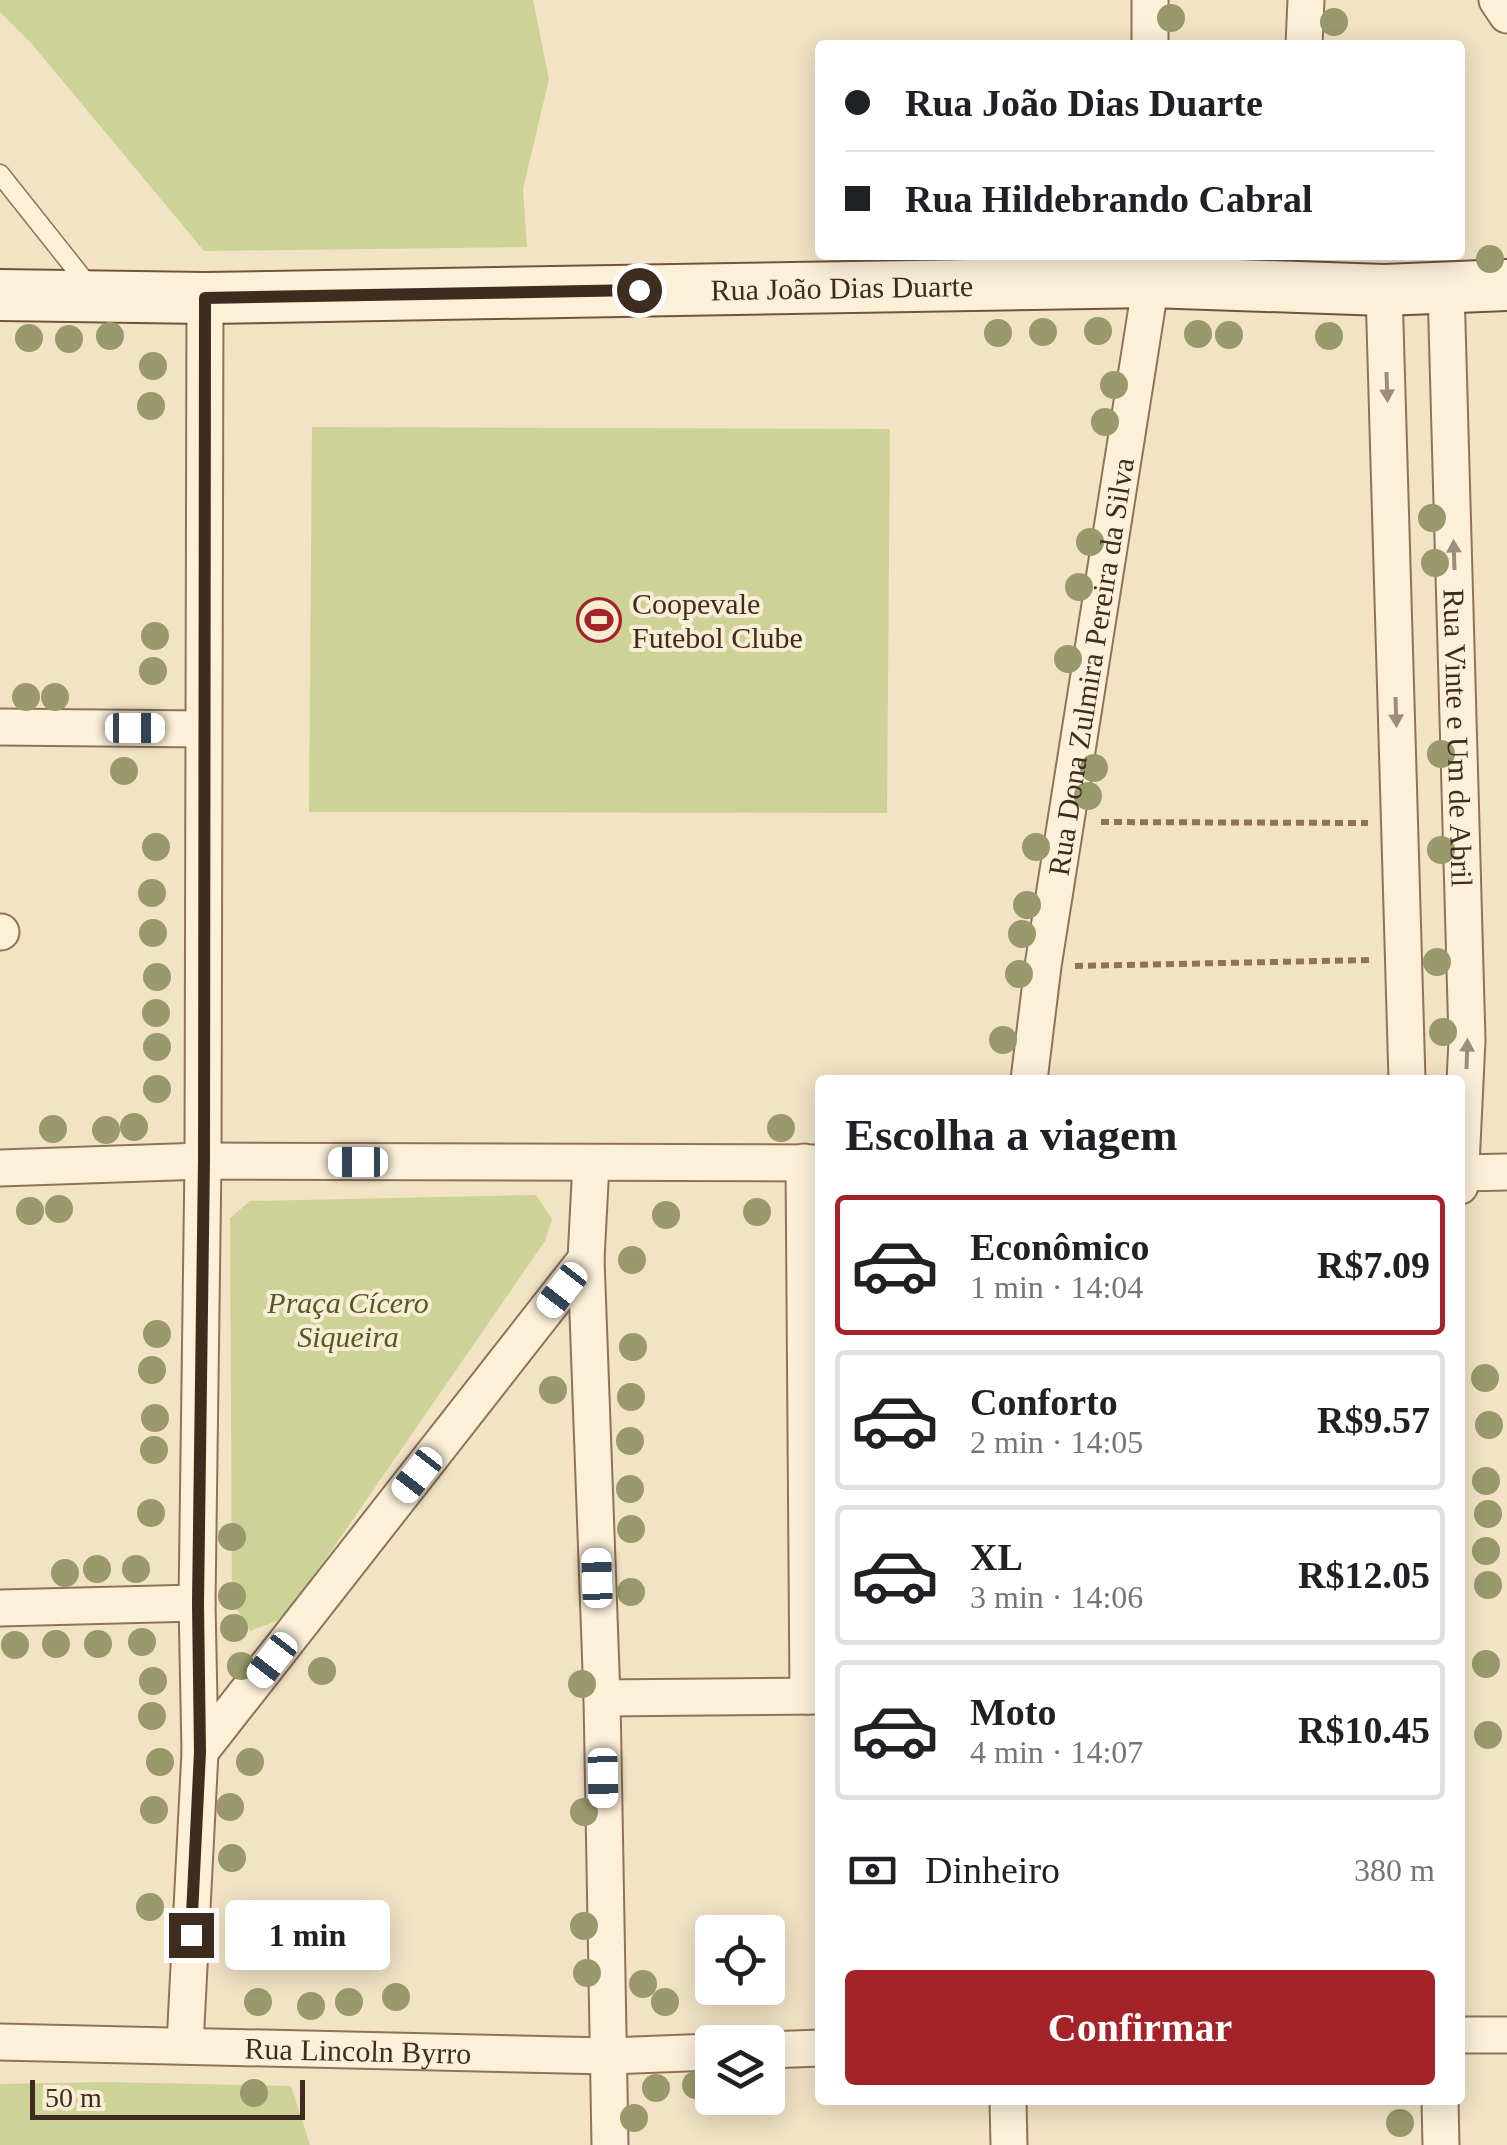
<!DOCTYPE html>
<html lang="pt">
<head>
<meta charset="utf-8">
<style>
  body { margin:0; font-family:"Times New Roman",serif; background:#f2f2f2; color:#202124; height:100vh; display:flex; flex-direction:column; font-size:38px; white-space:nowrap }
  * { box-sizing:border-box; margin:0 }
  p { font-size:32px; color:#757577 }
  .icon { flex:none; width:55px; height:55px; fill:none; stroke:currentColor; stroke-width:2; stroke-linecap:round; stroke-linejoin:round }
  .map { position:relative; flex:1; overflow:hidden }
  .drawer { position:absolute; left:815px; top:1075px; width:650px; height:1030px; display:flex; flex-direction:column; background:#fff; border-radius:10px; box-shadow:0 5px 25px #0003 }
  .drawer>* { flex:none }
  .hud { position:absolute; left:815px; top:40px; width:650px; height:220px; border-radius:10px; box-shadow:0 5px 25px #0003; display:grid; align-content:center; height:220px; padding:0 30px; background:#fff }
  .controls { position:absolute; left:695px; top:1915px; display:grid; gap:20px }
  .controls a { display:grid; place-items:center; width:90px; height:90px; border-radius:10px; background:#fff; box-shadow:0 5px 25px #0003; font-size:50px }
  .scale { position:absolute; left:30px; bottom:25px; width:275px; box-sizing:border-box; padding-left:10px; border:5px solid #3e2c1e; border-top:0; font-size:28px; line-height:35px; white-space:nowrap; color:#3e2c1e; -webkit-text-stroke:8px #f9edd5; paint-order:stroke }
  .end { position:absolute; width:45px; height:45px; margin:-22px; border:12px solid #3e2c1e; background:#fff; box-shadow:0 0 0 5px #fff }
  .from { border-radius:50% }
  .bubble { position:absolute; height:70px; border-radius:10px; background:#fff; box-shadow:0 5px 25px #0003; font-size:32px; font-weight:700; line-height:70px; text-align:center }
  .car { position:absolute; width:30px; height:60px; margin:-30px -15px; border-radius:12px; box-shadow:0 0 8px 2px #0007; background:linear-gradient(#fff 24%,#345 0 40%,#fff 0 76%,#345 0 86%,#fff 0) }
  .hud b { display:flex; align-items:center; gap:35px; height:95px; font-size:38px }
  .hud b+b { border-top:2px solid #e0e0e0 }
  .hud i { width:25px; height:25px; background:#202124 }
  ul { padding:0; list-style:none }
  li { display:flex; align-items:center; gap:30px; height:140px; margin:0 20px 15px; padding:0 10px; border:5px solid #e0e0e0; border-radius:10px }
  li div { flex:1 }
  li b { display:block; font-size:38px }
  li em { font-style:normal; font-weight:700 }
  li.active { border-color:#a42329 }
  li>.icon { width:90px; height:90px; stroke-width:1.5 }
  h2 { padding:0 30px; font-size:45px; line-height:120px }
  .pay { display:flex; align-items:center; gap:25px; height:110px; padding:0 30px; font-size:38px }
  .pay p { margin-inline-start:auto }
  .cta { display:flex; gap:20px; margin-top:auto; padding:20px 30px }
  .cta a { flex:1; height:115px; border-radius:10px; background:#a42329; color:#fff; font-size:40px; font-weight:700; line-height:115px; text-align:center }
  .map>svg:first-child { display:block }
  .green { fill:#cdd297 }
  .lines { fill:none; stroke-linecap:round; stroke-linejoin:round }
  .lane-casing { stroke:#8f7359; stroke-width:21 }
  .street-casing { stroke:#8f7359; stroke-width:39 }
  .secondary-casing { stroke:#71543c; stroke-width:54 }
  .path { stroke:#8f7359; stroke-width:6; stroke-dasharray:8 5; stroke-linecap:butt }
  .lane { stroke:#fcf0d9; stroke-width:18 }
  .street { stroke:#fcf0d9; stroke-width:35 }
  .secondary { stroke:#fcf0d9; stroke-width:50 }
  .tree { fill:#99996c }
  .oneway { fill:#9d8e7c }
  .route { stroke:#3e2c1e; stroke-width:12 }
  .labels { text-anchor:middle; dominant-baseline:central; stroke-width:8; stroke-linejoin:round; paint-order:stroke }
  .street-label { font-size:30px; fill:#3e2c1e; stroke:#f9edd5 }
  .poi-label { font-size:30px; fill:#3e2c1e; stroke:#f9edd5; text-anchor:start }
  .park-label { font-size:30px; font-style:italic; fill:#505c23; stroke:#f9edd5 }
</style>
</head>
<body>
<div class="map">
<svg width="1507" height="2145" viewBox="0 0 1507 2145">
  <rect width="100%" height="100%" fill="#f2e3c5"/>
  <!-- green -->
  <path class="green" d="M0,0h533l16,79 -26,110 4,58 -323,4 -173,-208 -31,-31z
    M312,427l578,2 -3,384 -578,-1z
    M536,1195l16,24 -7,22 -260,377 -35,13 -18,-29 -2,-384 20,-17z
    M107,2082l184,4 19,59h-310v-61z"/>
  <g class="lines">
    <!-- lane casing -->
    <g class="lane-casing">
      <path id="lane" d="M0,174l92,116"/>
    </g>
    <!-- street casing -->
    <g class="street-casing">
      <g id="street">
        <path d="M1150,0v45"/>
        <path d="M1497,0l10,15"/>
        <path d="M1304,45l2,-45"/>
        <path id="s1" d="M1446,288l21,752 -7,146"/>
        <path d="M1384,290l23,790"/>
        <path d="M0,727l203,2"/>
        <path d="M0,932h1"/>
        <path id="s2" d="M1029,1080l14,-114 108,-684v-27"/>
        <path d="M804,1162l4,534"/>
        <path d="M591,1163l-5,96 16,439 8,447"/>
        <path d="M0,1168l203,-7 617,2"/>
        <path d="M1460,1173l47,-1"/>
        <path d="M0,1608l197,-5"/>
        <path d="M602,1698l218,-2"/>
        <path d="M200,1752l386,-493"/>
        <path d="M1460,2035h47"/>
        <path id="s3" d="M0,2042l609,14 103,-4"/>
        <path d="M185,2045l15,-293 -3,-149 6,-442 2,-863"/>
        <path d="M768,2050l52,-2"/>
        <path d="M1008,2100l1,45"/>
        <path d="M1440,2100l1,45"/>
      </g>
    </g>
    <!-- secondary casing -->
    <g class="secondary-casing">
      <g id="secondary">
        <path id="s4" d="M0,295l205,3 946,-16 233,8 123,-5"/>
      </g>
    </g>
    <!-- path -->
    <path class="path" d="M1101,822l267,1
      M1075,966l297,-6"/>
    <!-- lane -->
    <use href="#lane" class="lane"/>
    <!-- street -->
    <use href="#street" class="street"/>
    <!-- secondary -->
    <use href="#secondary" class="secondary"/>
  </g>
  <!-- trees -->
  <g class="tree">
    <circle cx="1171" cy="18" r="14"/>
    <circle cx="1334" cy="22" r="14"/>
    <circle cx="1490" cy="259" r="14"/>
    <circle cx="1098" cy="331" r="14"/>
    <circle cx="1043" cy="332" r="14"/>
    <circle cx="998" cy="333" r="14"/>
    <circle cx="1198" cy="334" r="14"/>
    <circle cx="1229" cy="335" r="14"/>
    <circle cx="110" cy="336" r="14"/>
    <circle cx="1329" cy="336" r="14"/>
    <circle cx="29" cy="338" r="14"/>
    <circle cx="69" cy="339" r="14"/>
    <circle cx="153" cy="366" r="14"/>
    <circle cx="1114" cy="385" r="14"/>
    <circle cx="151" cy="406" r="14"/>
    <circle cx="1105" cy="422" r="14"/>
    <circle cx="1432" cy="518" r="14"/>
    <circle cx="1090" cy="542" r="14"/>
    <circle cx="1435" cy="563" r="14"/>
    <circle cx="1079" cy="587" r="14"/>
    <circle cx="155" cy="636" r="14"/>
    <circle cx="1068" cy="659" r="14"/>
    <circle cx="153" cy="671" r="14"/>
    <circle cx="26" cy="697" r="14"/>
    <circle cx="55" cy="697" r="14"/>
    <circle cx="1441" cy="754" r="14"/>
    <circle cx="1094" cy="768" r="14"/>
    <circle cx="124" cy="771" r="14"/>
    <circle cx="1088" cy="796" r="14"/>
    <circle cx="156" cy="847" r="14"/>
    <circle cx="1036" cy="847" r="14"/>
    <circle cx="1441" cy="850" r="14"/>
    <circle cx="152" cy="893" r="14"/>
    <circle cx="1027" cy="905" r="14"/>
    <circle cx="153" cy="933" r="14"/>
    <circle cx="1022" cy="934" r="14"/>
    <circle cx="1437" cy="962" r="14"/>
    <circle cx="1019" cy="974" r="14"/>
    <circle cx="157" cy="977" r="14"/>
    <circle cx="156" cy="1013" r="14"/>
    <circle cx="1443" cy="1032" r="14"/>
    <circle cx="1003" cy="1040" r="14"/>
    <circle cx="157" cy="1047" r="14"/>
    <circle cx="157" cy="1089" r="14"/>
    <circle cx="134" cy="1127" r="14"/>
    <circle cx="781" cy="1128" r="14"/>
    <circle cx="53" cy="1129" r="14"/>
    <circle cx="106" cy="1130" r="14"/>
    <circle cx="59" cy="1209" r="14"/>
    <circle cx="30" cy="1211" r="14"/>
    <circle cx="757" cy="1212" r="14"/>
    <circle cx="666" cy="1215" r="14"/>
    <circle cx="632" cy="1260" r="14"/>
    <circle cx="157" cy="1334" r="14"/>
    <circle cx="633" cy="1347" r="14"/>
    <circle cx="152" cy="1370" r="14"/>
    <circle cx="1485" cy="1378" r="14"/>
    <circle cx="553" cy="1390" r="14"/>
    <circle cx="631" cy="1397" r="14"/>
    <circle cx="155" cy="1418" r="14"/>
    <circle cx="1489" cy="1425" r="14"/>
    <circle cx="630" cy="1441" r="14"/>
    <circle cx="154" cy="1450" r="14"/>
    <circle cx="1486" cy="1481" r="14"/>
    <circle cx="630" cy="1489" r="14"/>
    <circle cx="151" cy="1513" r="14"/>
    <circle cx="1488" cy="1514" r="14"/>
    <circle cx="631" cy="1529" r="14"/>
    <circle cx="232" cy="1537" r="14"/>
    <circle cx="1486" cy="1551" r="14"/>
    <circle cx="97" cy="1569" r="14"/>
    <circle cx="136" cy="1569" r="14"/>
    <circle cx="65" cy="1573" r="14"/>
    <circle cx="1488" cy="1585" r="14"/>
    <circle cx="631" cy="1592" r="14"/>
    <circle cx="232" cy="1596" r="14"/>
    <circle cx="234" cy="1628" r="14"/>
    <circle cx="142" cy="1642" r="14"/>
    <circle cx="56" cy="1644" r="14"/>
    <circle cx="98" cy="1644" r="14"/>
    <circle cx="15" cy="1645" r="14"/>
    <circle cx="1486" cy="1664" r="14"/>
    <circle cx="241" cy="1666" r="14"/>
    <circle cx="322" cy="1671" r="14"/>
    <circle cx="153" cy="1681" r="14"/>
    <circle cx="582" cy="1684" r="14"/>
    <circle cx="152" cy="1716" r="14"/>
    <circle cx="1488" cy="1735" r="14"/>
    <circle cx="160" cy="1762" r="14"/>
    <circle cx="250" cy="1762" r="14"/>
    <circle cx="230" cy="1807" r="14"/>
    <circle cx="154" cy="1810" r="14"/>
    <circle cx="584" cy="1812" r="14"/>
    <circle cx="232" cy="1858" r="14"/>
    <circle cx="150" cy="1907" r="14"/>
    <circle cx="584" cy="1926" r="14"/>
    <circle cx="587" cy="1973" r="14"/>
    <circle cx="643" cy="1984" r="14"/>
    <circle cx="396" cy="1997" r="14"/>
    <circle cx="258" cy="2002" r="14"/>
    <circle cx="349" cy="2002" r="14"/>
    <circle cx="665" cy="2002" r="14"/>
    <circle cx="311" cy="2006" r="14"/>
    <circle cx="696" cy="2085" r="14"/>
    <circle cx="656" cy="2088" r="14"/>
    <circle cx="254" cy="2093" r="14"/>
    <circle cx="634" cy="2118" r="14"/>
    <circle cx="1400" cy="2123" r="14"/>
  </g>
  <!-- one-way arrows -->
  <defs><path id="oneway-solid" d="M-6-.8H1V-3.2L6.5 0L1 3.2V.8H-6Z" transform="scale(2.5)"/></defs>
  <g class="oneway">
    <use href="#oneway-solid" transform="translate(1387 387) rotate(88)"/>
    <use href="#oneway-solid" transform="translate(1454 555) rotate(-92)"/>
    <use href="#oneway-solid" transform="translate(1396 712) rotate(88)"/>
    <use href="#oneway-solid" transform="translate(1467 1054) rotate(-88)"/>
  </g>
  <g class="lines">
    <!-- route -->
    <path class="route" d="M191,1935l9,-183 -2,-149 6,-442 1,-863 434,-8"/>
  </g>
  <!-- icons -->
  <defs>
    <g id="stadium-ring" transform="scale(2.25)"><circle r="9.5" fill="#f9edd5" stroke="#a42329" stroke-width="1.5"/><path d="M0-5a6.5 5 0 1 0 0 10a6.5 5 0 1 0 0-10ZM-3.5-1.8h7v3.6h-7Z" fill="#a42329"/></g>
  </defs>
  <g fill-rule="evenodd">
    <use href="#stadium-ring" x="599" y="620"/>
  </g>
  <g class="labels">
    <!-- street labels -->
    <g class="street-label">
      <text stroke="none"><textPath href="#s4" startOffset="842">Rua João Dias Duarte</textPath></text>
      <text stroke="none"><textPath href="#s2" startOffset="418">Rua Dona Zulmira Pereira da Silva</textPath></text>
      <text stroke="none"><textPath href="#s1" startOffset="450">Rua Vinte e Um de Abril</textPath></text>
      <text stroke="none"><textPath href="#s3" startOffset="358">Rua Lincoln Byrro</textPath></text>
    </g>
    <!-- poi labels -->
    <g class="poi-label">
      <text x="632" y="603">Coopevale<tspan x="632" dy="34">Futebol Clube</tspan></text>
    </g>
    <!-- park labels -->
    <g class="park-label">
      <text x="348" y="1302">Praça Cícero<tspan x="348" dy="34">Siqueira</tspan></text>
    </g>
  </g>
</svg>
<div class="controls">
<a><svg class="icon" aria-label="locate" viewBox="0 0 24 24"><circle cx="12" cy="12" r="6"/><path d="M12 2v4M12 18v4M2 12h4M18 12h4"/></svg></a>
<a><svg class="icon" aria-label="layers" viewBox="0 0 24 24"><path d="M12 4l9 5-9 5-9-5zM3 14l9 5 9-5"/></svg></a>
</div>
<div class="scale">50 m</div>
<i class="end from" style="left:639px;top:290px"></i>
<i class="end" style="left:191px;top:1935px"></i>
<div class="bubble" style="left:225px;top:1900px;width:165px">1 min</div>
<i class="car" style="left:135px;top:728px;rotate:90deg"></i>
<i class="car" style="left:358px;top:1162px;rotate:270deg"></i>
<i class="car" style="left:562px;top:1290px;rotate:218deg"></i>
<i class="car" style="left:417px;top:1475px;rotate:218deg"></i>
<i class="car" style="left:597px;top:1578px;rotate:358deg"></i>
<i class="car" style="left:272px;top:1660px;rotate:218deg"></i>
<i class="car" style="left:603px;top:1778px;rotate:179deg"></i>
<div class="hud">
<b><i class="from"></i>Rua João Dias Duarte</b>
<b><i></i>Rua Hildebrando Cabral</b>
</div>
<section class="drawer">
<h2>Escolha a viagem</h2>
<ul>
<li class="active"><svg class="icon" aria-label="car" viewBox="0 0 24 24"><path d="M5 17H2v-5l4-1 3-4h7l3 4 3 1v5h-3M9 17h6M6 11h13"/><circle cx="7" cy="17" r="2"/><circle cx="17" cy="17" r="2"/></svg><div><b>Econômico</b><p>1 min · 14:04</p></div><em>R$7.09</em></li>
<li><svg class="icon" aria-label="car" viewBox="0 0 24 24"><path d="M5 17H2v-5l4-1 3-4h7l3 4 3 1v5h-3M9 17h6M6 11h13"/><circle cx="7" cy="17" r="2"/><circle cx="17" cy="17" r="2"/></svg><div><b>Conforto</b><p>2 min · 14:05</p></div><em>R$9.57</em></li>
<li><svg class="icon" aria-label="car" viewBox="0 0 24 24"><path d="M5 17H2v-5l4-1 3-4h7l3 4 3 1v5h-3M9 17h6M6 11h13"/><circle cx="7" cy="17" r="2"/><circle cx="17" cy="17" r="2"/></svg><div><b>XL</b><p>3 min · 14:06</p></div><em>R$12.05</em></li>
<li><svg class="icon" aria-label="car" viewBox="0 0 24 24"><path d="M5 17H2v-5l4-1 3-4h7l3 4 3 1v5h-3M9 17h6M6 11h13"/><circle cx="7" cy="17" r="2"/><circle cx="17" cy="17" r="2"/></svg><div><b>Moto</b><p>4 min · 14:07</p></div><em>R$10.45</em></li>
</ul>
<div class="pay"><svg class="icon" aria-label="cash" viewBox="0 0 24 24"><path d="M3 7h18v10H3z"/><circle cx="12" cy="12" r="2"/></svg>Dinheiro<p>380 m</p></div>
<div class="cta"><a>Confirmar</a></div>
</section>
</div>
</body>
</html>
